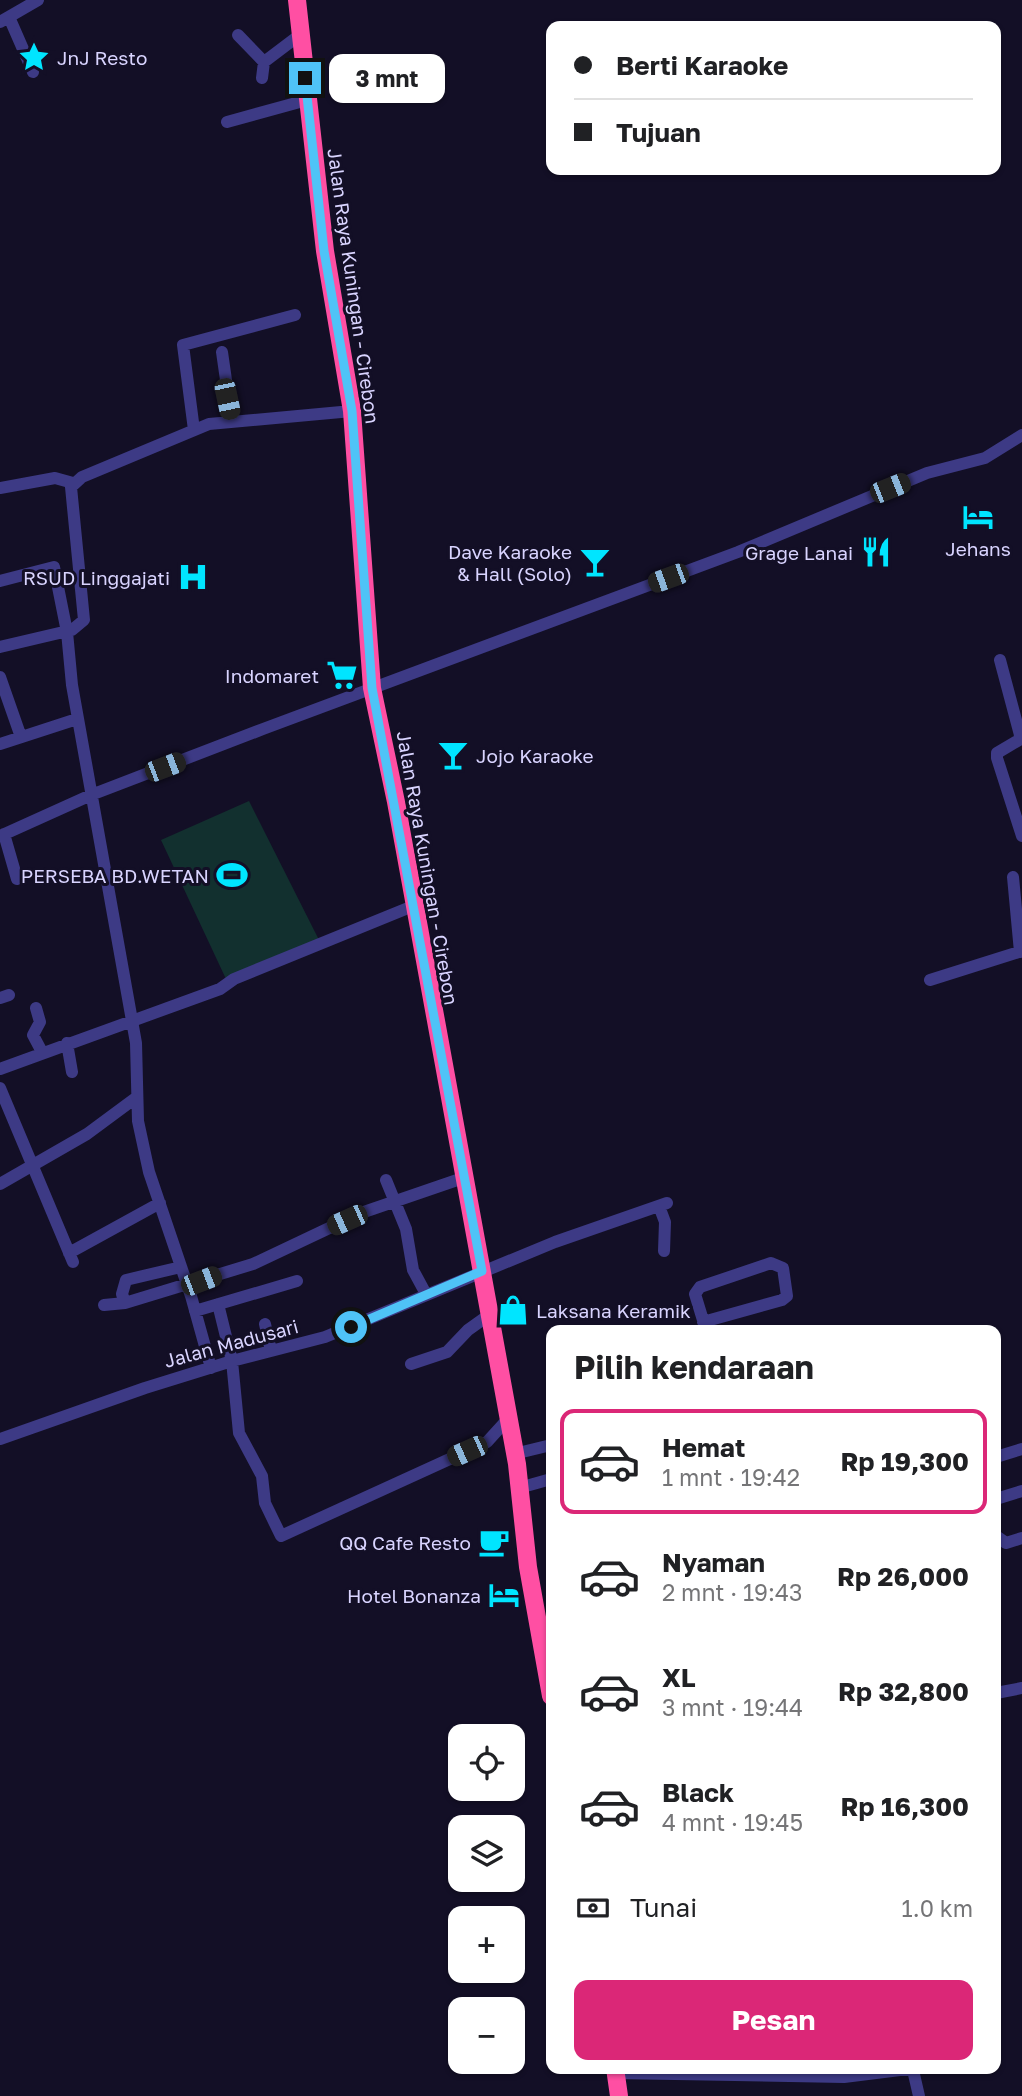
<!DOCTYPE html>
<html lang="id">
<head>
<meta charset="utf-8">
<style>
  body { margin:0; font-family:"Golos Text",sans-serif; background:#f2f2f2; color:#202124; height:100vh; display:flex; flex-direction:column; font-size:26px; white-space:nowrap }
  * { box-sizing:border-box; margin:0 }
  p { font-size:23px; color:#757577 }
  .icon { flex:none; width:38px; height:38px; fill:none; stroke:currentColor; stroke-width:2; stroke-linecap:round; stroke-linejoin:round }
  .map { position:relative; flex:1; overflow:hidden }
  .panel { position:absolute; left:546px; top:1325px; width:455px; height:749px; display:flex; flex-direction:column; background:#fff; border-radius:14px; box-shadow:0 2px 5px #0004 }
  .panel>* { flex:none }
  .guide { position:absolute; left:546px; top:21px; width:455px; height:154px; border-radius:14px; box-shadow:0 2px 5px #0004; display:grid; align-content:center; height:154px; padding:0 28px; background:#fff }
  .buttons { position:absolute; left:448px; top:1724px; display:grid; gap:14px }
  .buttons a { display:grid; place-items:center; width:77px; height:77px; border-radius:14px; background:#fff; box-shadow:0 2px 5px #0004; font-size:35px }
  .end { position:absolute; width:32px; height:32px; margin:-16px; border:9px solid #4fc3f7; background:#111; box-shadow:0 0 0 4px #111 }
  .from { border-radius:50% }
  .bubble { position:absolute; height:49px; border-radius:14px; background:#fff; box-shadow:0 2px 5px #0004; font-size:23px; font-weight:700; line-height:49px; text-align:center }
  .car { position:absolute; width:21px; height:42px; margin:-21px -10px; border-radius:9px; box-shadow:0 0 5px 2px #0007; background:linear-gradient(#222 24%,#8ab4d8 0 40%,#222 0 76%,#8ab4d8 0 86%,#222 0) }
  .guide b { display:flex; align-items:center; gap:24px; height:66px; font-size:26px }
  .guide b+b { border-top:2px solid #e0e0e0 }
  .guide i { width:18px; height:18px; background:#202124 }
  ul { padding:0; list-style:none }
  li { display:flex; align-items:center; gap:21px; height:105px; margin:0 14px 10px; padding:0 14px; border:4px solid transparent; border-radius:14px }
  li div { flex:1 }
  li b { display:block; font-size:26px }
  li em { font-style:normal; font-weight:700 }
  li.active { border-color:#db2777 }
  li>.icon { width:63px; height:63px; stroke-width:1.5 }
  h2 { padding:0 28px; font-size:32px; line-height:84px }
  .pay { display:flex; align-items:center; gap:18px; height:77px; padding:0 28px; font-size:26px }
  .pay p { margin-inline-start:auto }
  .button { display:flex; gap:14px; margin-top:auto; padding:14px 28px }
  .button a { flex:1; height:80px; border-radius:14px; background:#db2777; color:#fff; font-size:28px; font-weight:700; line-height:80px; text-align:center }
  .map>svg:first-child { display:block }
  .pitch { fill:#12302f }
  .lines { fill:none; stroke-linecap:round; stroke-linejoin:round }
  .minor { stroke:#3d3a85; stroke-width:12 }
  .highway { stroke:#ff4fa3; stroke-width:18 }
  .route { stroke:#4fc3f7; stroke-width:9 }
  .labels { text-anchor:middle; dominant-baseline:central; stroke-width:6; stroke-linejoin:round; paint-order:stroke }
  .poi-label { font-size:19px; fill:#d9d4ff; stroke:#130f26; text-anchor:end }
  .street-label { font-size:19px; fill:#d9d4ff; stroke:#130f26 }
</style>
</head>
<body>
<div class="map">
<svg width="1022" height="2096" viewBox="0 0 1022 2096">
  <rect width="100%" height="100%" fill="#130f26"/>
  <!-- pitch -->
  <path class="pitch" d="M249,801l70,139 -93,39 -65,-139z"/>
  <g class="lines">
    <!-- minor -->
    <path class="minor" d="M9,17l24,55
      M0,22l38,-22
      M238,35l26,27
      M262,78l2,-16 37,-28
      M227,122l80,-22
      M222,352l10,70
      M194,430l-11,-85 112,-30
      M0,488l55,-10 18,5
      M0,581l54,-14 13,65 5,53 64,358 2,78 11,51 42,124 20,72
      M0,647l72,-17 12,-10 -13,-133 11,-10 127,-53 143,-13
      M1000,660l20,75 -1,5 -22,13v5l25,78
      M0,677l21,60
      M0,744l77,-25
      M4,834l13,45
      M0,836l91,-41 172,-66 475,-177 189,-79 58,-15 37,-23
      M1013,877l7,75
      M930,980l92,-29
      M0,998l9,-3
      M36,1008l4,14 -7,13 9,17
      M67,1043l5,29
      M0,1069l220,-80 14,-10 179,-73
      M0,1088l73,174
      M386,1180l20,49 7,41 13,24
      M0,1184l87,-50 50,-37
      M659,1206l6,16 -1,29
      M69,1253l91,-50
      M181,1267l-55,13 -4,14 3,9 128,-39 108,-51 102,-35
      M218,1304l14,57 7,72 23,43 3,27 16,33 206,-94 20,-22
      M104,1305l21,-2
      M195,1311l102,-30
      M703,1322l79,-22 5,-4 -4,-28 -12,-5 -71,24 -5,7 11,36
      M265,1324l6,27
      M411,1364l36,-12 21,-22 21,-15
      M0,1439l145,-51 87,-27 93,-24 230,-95 112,-39
      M514,1454l37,-9
      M996,1457l26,-8
      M519,1488l32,-9
      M996,1499l26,-8
      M996,1536l10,7 16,-5
      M996,1693l26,-5
      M913,2070l6,26
      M615,2073l229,4 72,-9"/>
    <!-- highway -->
    <path class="highway" d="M297,0l28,251 27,160 20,277 24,114 121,662 11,103 23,129
      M615,2068l4,28"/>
  </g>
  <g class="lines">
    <!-- route -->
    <path class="route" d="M305,78l19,173 28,160 20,277 110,583 -131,56"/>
  </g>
  <!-- icons -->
  <defs>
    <g id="sight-bare" transform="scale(2.415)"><path d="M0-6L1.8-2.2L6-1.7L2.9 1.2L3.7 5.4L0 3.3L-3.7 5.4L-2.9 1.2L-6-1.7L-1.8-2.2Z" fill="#00e5ff" stroke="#130f26" stroke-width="2.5" paint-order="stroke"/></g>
    <g id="hotel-bare" transform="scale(2.415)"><path d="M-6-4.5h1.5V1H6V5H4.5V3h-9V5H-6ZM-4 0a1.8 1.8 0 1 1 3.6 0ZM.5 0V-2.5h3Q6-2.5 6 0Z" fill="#00e5ff" stroke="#130f26" stroke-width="2.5" paint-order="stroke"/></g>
    <g id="restaurant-bare" transform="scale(2.415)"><path d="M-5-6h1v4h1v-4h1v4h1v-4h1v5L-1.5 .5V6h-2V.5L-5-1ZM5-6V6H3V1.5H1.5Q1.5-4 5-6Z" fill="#00e5ff" stroke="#130f26" stroke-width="2.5" paint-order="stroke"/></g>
    <g id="bar-bare" transform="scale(2.415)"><path d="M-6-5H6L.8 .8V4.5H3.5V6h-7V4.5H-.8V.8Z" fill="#00e5ff" stroke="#130f26" stroke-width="2.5" paint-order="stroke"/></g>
    <g id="hospital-bare" transform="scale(2.415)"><path d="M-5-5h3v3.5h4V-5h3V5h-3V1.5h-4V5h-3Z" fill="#00e5ff" stroke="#130f26" stroke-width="2.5" paint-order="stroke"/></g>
    <g id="supermarket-bare" transform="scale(2.415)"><path d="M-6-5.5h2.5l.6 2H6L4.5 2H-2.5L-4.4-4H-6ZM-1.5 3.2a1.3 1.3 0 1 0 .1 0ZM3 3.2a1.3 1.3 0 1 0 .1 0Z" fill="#00e5ff" stroke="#130f26" stroke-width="2.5" paint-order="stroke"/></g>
    <g id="stadium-bare" transform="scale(2.415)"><path d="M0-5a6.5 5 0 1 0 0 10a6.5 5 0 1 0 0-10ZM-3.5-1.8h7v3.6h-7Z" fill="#00e5ff" stroke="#130f26" stroke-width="2.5" paint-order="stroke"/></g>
    <g id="shop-bare" transform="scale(2.415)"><path d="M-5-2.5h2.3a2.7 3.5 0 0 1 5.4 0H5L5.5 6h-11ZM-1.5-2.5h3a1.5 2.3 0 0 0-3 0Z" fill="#00e5ff" stroke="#130f26" stroke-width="2.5" paint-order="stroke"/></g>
    <g id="cafe-bare" transform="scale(2.415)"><path d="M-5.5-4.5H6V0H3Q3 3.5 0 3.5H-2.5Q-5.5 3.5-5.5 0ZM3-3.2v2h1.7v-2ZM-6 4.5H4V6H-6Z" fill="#00e5ff" stroke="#130f26" stroke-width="2.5" paint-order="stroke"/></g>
  </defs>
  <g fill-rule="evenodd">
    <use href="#sight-bare" x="34" y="57"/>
    <use href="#hotel-bare" x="978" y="517"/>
    <use href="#restaurant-bare" x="876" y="552"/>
    <use href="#bar-bare" x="595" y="562"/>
    <use href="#hospital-bare" x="193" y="577"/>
    <use href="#supermarket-bare" x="342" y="675"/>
    <use href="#bar-bare" x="453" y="755"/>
    <use href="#stadium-bare" x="232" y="875"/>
    <use href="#shop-bare" x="513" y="1310"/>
    <use href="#cafe-bare" x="494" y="1542"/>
    <use href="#hotel-bare" x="504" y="1595"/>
  </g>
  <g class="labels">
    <!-- poi labels -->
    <g class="poi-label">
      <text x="57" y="57" text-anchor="start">JnJ Resto</text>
      <text x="978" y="548" text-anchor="middle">Jehans</text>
      <text x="572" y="551">Dave Karaoke<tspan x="572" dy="22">&amp; Hall (Solo)</tspan></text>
      <text x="853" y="552">Grage Lanai</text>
      <text x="170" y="577">RSUD Linggajati</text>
      <text x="319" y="675">Indomaret</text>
      <text x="476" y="755" text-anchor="start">Jojo Karaoke</text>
      <text x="209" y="875">PERSEBA BD.WETAN</text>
      <text x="536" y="1310" text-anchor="start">Laksana Keramik</text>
      <text x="471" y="1542">QQ Cafe Resto</text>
      <text x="481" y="1595">Hotel Bonanza</text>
    </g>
    <!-- street labels -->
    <g class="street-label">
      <text transform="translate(354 286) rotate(82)">Jalan Raya Kuningan - Cirebon</text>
      <text transform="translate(428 868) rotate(80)">Jalan Raya Kuningan - Cirebon</text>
      <text transform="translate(231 1343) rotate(-15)">Jalan Madusari</text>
    </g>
  </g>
</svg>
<div class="buttons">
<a><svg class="icon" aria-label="locate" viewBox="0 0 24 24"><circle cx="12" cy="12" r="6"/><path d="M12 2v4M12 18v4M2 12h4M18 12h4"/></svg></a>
<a><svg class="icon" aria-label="layers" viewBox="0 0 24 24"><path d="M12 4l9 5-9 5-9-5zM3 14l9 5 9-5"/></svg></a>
<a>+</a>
<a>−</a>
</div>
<i class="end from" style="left:351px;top:1327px"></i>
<i class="end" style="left:305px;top:78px"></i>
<div class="bubble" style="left:329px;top:54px;width:116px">3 mnt</div>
<i class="car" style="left:227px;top:399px;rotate:168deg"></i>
<i class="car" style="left:890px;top:488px;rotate:68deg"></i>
<i class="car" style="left:668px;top:578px;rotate:250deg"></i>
<i class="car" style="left:165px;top:767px;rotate:69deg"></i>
<i class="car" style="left:347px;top:1220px;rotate:246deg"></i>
<i class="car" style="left:201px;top:1281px;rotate:69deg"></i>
<i class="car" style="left:467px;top:1451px;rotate:246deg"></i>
<div class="guide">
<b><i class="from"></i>Berti Karaoke</b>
<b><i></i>Tujuan</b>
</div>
<section class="panel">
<h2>Pilih kendaraan</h2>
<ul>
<li class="active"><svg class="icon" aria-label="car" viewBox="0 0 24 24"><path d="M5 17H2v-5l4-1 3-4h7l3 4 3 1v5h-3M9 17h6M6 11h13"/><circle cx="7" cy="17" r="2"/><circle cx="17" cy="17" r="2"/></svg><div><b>Hemat</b><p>1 mnt · 19:42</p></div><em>Rp 19,300</em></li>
<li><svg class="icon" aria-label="car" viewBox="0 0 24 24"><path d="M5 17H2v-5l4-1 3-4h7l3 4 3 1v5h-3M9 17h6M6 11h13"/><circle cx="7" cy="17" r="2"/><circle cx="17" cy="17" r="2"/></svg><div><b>Nyaman</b><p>2 mnt · 19:43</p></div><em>Rp 26,000</em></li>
<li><svg class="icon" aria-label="car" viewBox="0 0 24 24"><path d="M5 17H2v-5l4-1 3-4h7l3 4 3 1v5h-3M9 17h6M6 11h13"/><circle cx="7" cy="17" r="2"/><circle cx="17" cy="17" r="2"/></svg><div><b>XL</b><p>3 mnt · 19:44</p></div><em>Rp 32,800</em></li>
<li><svg class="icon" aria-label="car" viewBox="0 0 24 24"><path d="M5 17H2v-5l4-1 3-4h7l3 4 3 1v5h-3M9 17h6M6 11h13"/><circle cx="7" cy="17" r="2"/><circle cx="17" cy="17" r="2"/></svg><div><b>Black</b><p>4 mnt · 19:45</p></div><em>Rp 16,300</em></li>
</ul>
<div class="pay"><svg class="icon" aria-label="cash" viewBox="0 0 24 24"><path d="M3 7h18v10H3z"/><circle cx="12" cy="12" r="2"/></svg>Tunai<p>1.0 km</p></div>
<div class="button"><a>Pesan</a></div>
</section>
</div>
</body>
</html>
